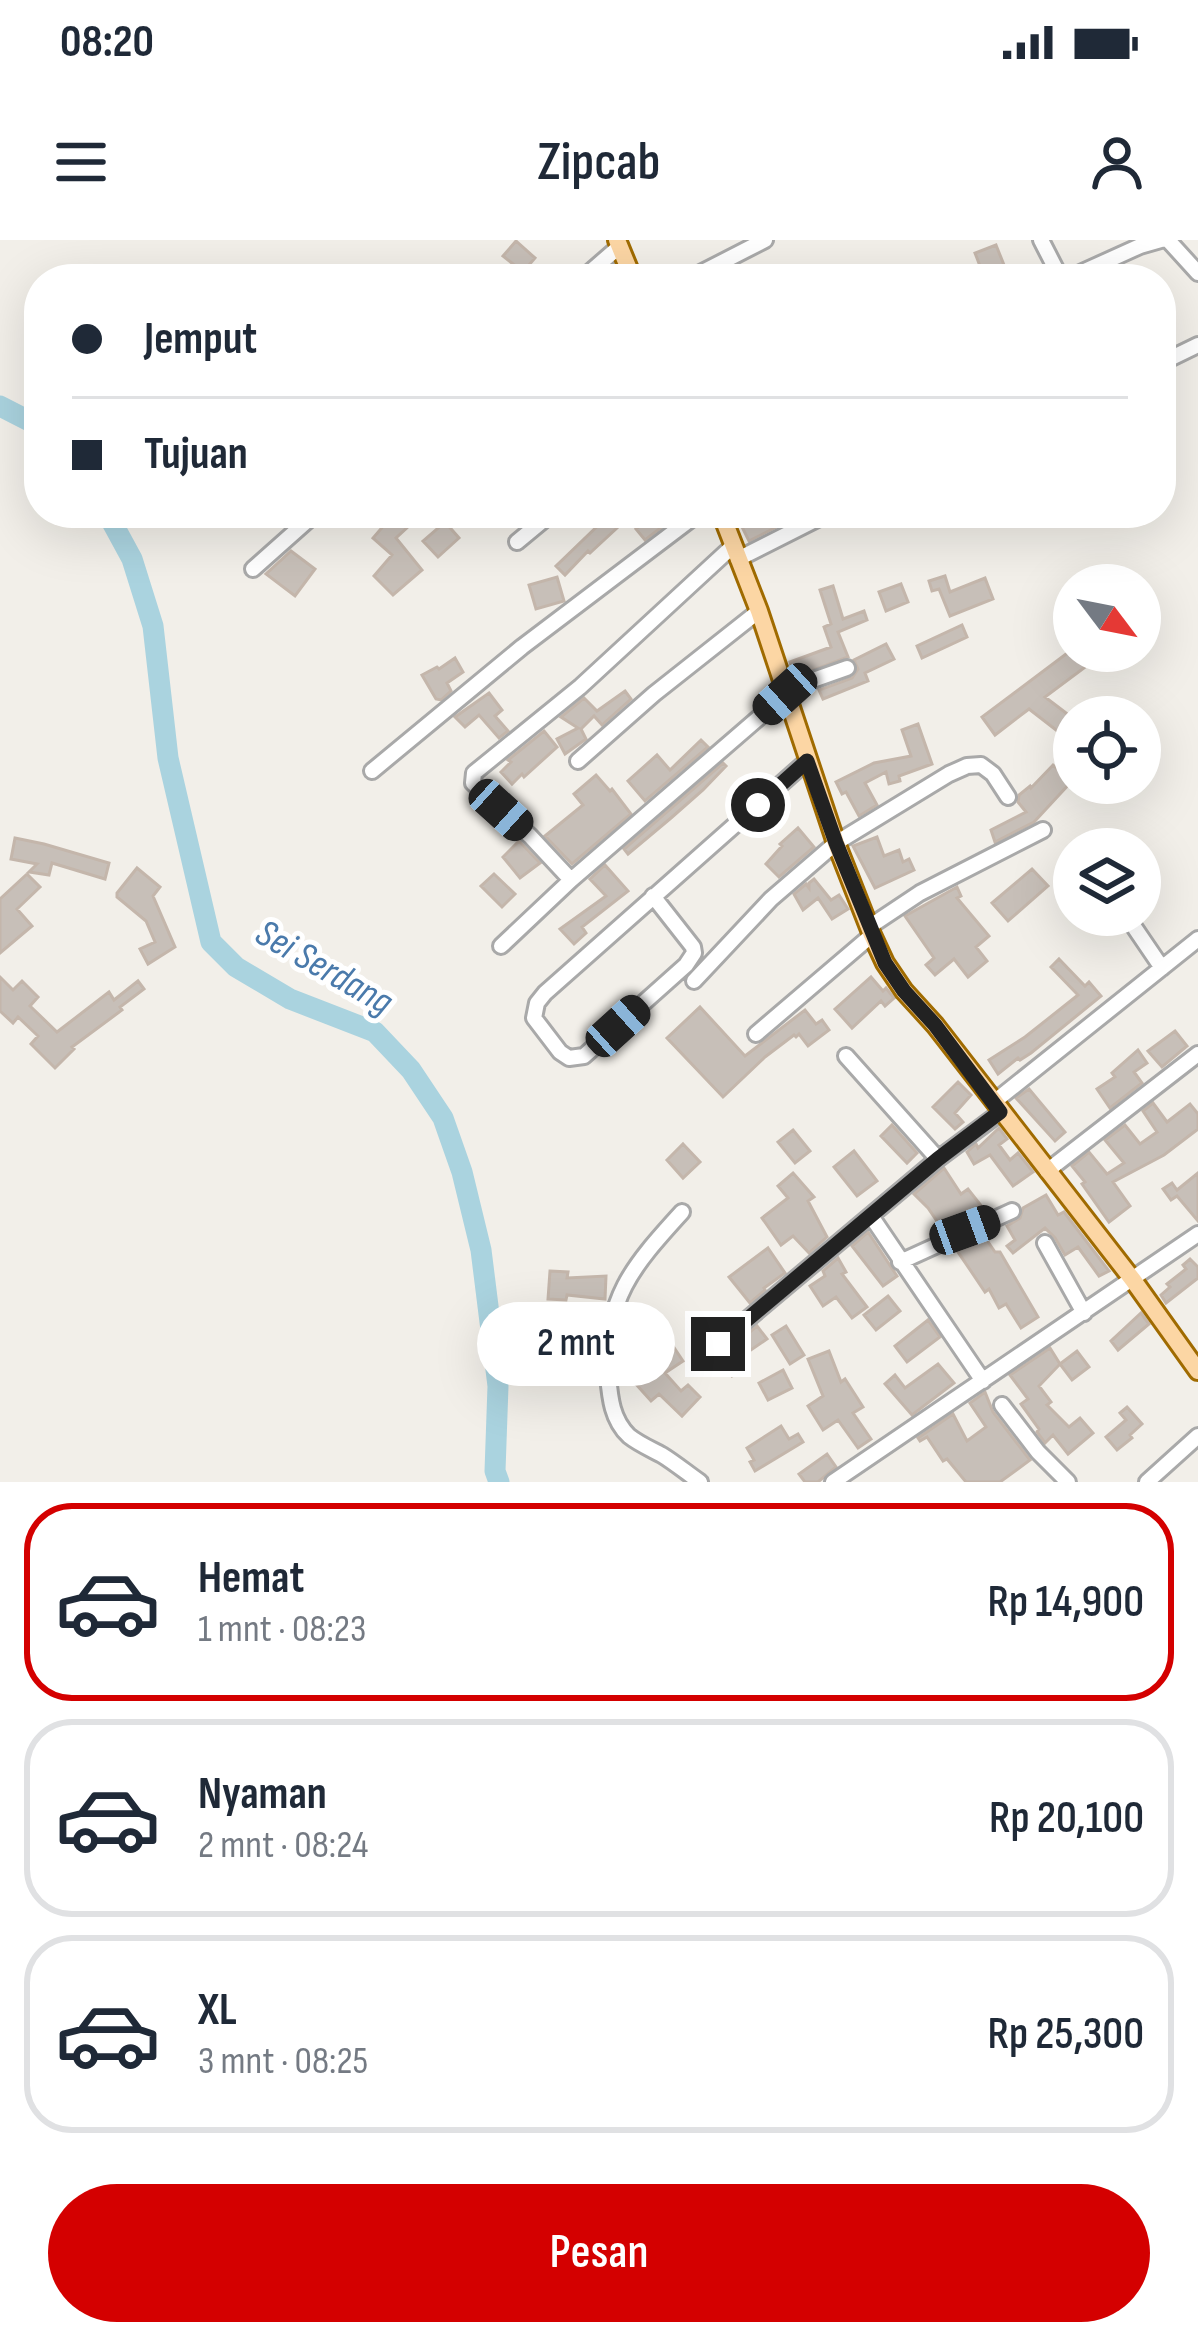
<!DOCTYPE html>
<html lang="id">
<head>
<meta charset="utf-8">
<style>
  body { margin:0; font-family:"Sofia Sans Condensed",sans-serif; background:#f6f6f7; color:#1f2937; height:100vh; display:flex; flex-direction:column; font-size:45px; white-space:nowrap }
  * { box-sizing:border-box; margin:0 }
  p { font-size:39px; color:#747a83 }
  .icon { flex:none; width:66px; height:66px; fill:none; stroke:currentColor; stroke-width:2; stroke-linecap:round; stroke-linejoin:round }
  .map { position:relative; height:1242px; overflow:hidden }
  .drawer { display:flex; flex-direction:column; background:#fff; flex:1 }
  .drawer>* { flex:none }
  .banner { position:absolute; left:24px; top:24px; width:1152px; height:264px; border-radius:48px; box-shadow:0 12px 48px #0002; display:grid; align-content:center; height:264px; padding:0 48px; background:#fff }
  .needle { width:78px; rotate:122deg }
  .fabs { position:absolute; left:1053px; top:324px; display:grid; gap:24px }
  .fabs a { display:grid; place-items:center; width:108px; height:108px; border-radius:50%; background:#fff; box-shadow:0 12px 48px #0002; font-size:60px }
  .end { position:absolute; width:54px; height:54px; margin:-27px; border:15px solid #222; background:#fff; box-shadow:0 0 0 6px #fff }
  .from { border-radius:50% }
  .bubble { position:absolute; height:84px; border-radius:42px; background:#fff; box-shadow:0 12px 48px #0002; font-size:39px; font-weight:600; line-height:84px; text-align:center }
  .car { position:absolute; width:36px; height:72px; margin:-36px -18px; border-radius:15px; box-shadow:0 0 9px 3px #0007; background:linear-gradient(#222 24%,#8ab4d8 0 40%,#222 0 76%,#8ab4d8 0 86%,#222 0) }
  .banner b { display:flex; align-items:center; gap:42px; height:114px; font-size:45px }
  .banner b+b { border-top:3px solid #e0e1e3 }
  .banner i { width:30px; height:30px; background:#1f2937 }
  ul { padding:21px 0 0; list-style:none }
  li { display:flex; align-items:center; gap:36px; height:198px; margin:0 24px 18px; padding:0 24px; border:6px solid #e0e1e3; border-radius:48px }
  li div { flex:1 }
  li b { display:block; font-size:45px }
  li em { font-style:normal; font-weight:600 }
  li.on { border-color:#d40000 }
  li>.icon { width:108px; height:108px; stroke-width:1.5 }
  .button { display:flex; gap:24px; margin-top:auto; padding:24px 48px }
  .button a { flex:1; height:138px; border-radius:72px; background:#d40000; color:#fff; font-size:48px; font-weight:600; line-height:138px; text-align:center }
  .status { display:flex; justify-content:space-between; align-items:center; height:84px; padding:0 60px; background:#fff; direction:ltr }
  .status svg { height:33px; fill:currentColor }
  header { display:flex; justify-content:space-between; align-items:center; height:156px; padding:0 48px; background:#fff; font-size:54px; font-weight:600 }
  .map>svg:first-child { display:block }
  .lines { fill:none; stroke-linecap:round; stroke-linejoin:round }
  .river { stroke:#aad3df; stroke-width:21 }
  .building { fill:#c7bfb8; stroke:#c4b6ab; stroke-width:3 }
  .minor-casing { stroke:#a9a9a9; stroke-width:20 }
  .major-casing { stroke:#a06b00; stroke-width:22 }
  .minor { stroke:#fff; stroke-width:14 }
  .major { stroke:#fcd6a4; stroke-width:16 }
  .route { stroke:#222; stroke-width:15 }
  .labels { text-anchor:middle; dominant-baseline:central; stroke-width:10; stroke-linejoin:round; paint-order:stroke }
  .water-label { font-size:39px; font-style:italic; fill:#4a7aab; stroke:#fff }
</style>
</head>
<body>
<div class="status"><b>08:20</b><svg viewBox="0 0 49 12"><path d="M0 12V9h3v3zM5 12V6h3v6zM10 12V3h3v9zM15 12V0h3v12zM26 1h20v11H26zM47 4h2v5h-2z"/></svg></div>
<header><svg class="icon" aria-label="menu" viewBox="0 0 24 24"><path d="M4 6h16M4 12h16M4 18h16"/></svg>Zipcab<svg class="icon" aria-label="person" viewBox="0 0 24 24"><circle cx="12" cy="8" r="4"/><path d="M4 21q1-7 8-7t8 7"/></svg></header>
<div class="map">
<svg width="1198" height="1242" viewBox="0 0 1198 1242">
  <rect width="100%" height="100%" fill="#f2efe9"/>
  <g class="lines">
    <!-- river -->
    <path class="river" d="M0,166l39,20
      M107,273l25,46 21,67 15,132 43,184 25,25 54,32 85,33 36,38 32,48 19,54 19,78 17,136 -3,85 4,11"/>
  </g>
  <!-- building -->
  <path class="building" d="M516,1l19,17 -12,14 -20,-16z
    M996,5l12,30 -9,4h-14l-10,-26z
    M376,273h47l-27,25 26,32 -29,25 -19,-19 18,-21 -19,-17 13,-15z
    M656,273h24l-35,27 -9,-11z
    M759,273h33l2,5 -45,23 -9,-18z
    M607,277l10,11 -27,25 -2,-2 -23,24 -9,-9z
    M445,282l14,16 -21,19 -15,-16z
    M291,311l24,18 -20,27 -29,-22z
    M945,336l5,16 35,-14 8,21 -43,17 -11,-27 -7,2 -3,-10z
    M557,337l7,24 -28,8 -7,-24z
    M901,344l7,18 -22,9 -7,-19z
    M833,346l10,33 21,-8 3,9 -29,12 10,25 -53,20 -5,-15 41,-15 -7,-20 7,-3 -11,-34z
    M962,385l5,12 -45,21 -5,-12z
    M886,404l8,15 -29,14 3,8 -45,18 -4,-9 33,-12 6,-9 -4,-9z
    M1070,411h20l6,8 -51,38 29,22v25l-45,-35 -34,26 -13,-18z
    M455,418l8,14 -16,11 4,8 -10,9 -5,-1 -14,-24 15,-8 2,2z
    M625,451l6,8 -29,26 -8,-9 -13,13 5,10 -21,15 -8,-15 21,-11 -17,-11 23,-19 13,13z
    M489,453l13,17 -7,6 13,15 -9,7 -20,-23 -14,12 -10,-10z
    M918,484l14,40 -33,12 1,5 -11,3 -3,-12 -21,11 12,22 -18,11 -13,-24 -4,2 -6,-12 38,-19 37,-7 -9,-26z
    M544,491l13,16 -33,30 -2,-3 -10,10 -11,-12 10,-10 -3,-2z
    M701,500l7,7 -63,54 -17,-20 29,-26 13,15z
    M723,523l3,3 -23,24 -32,28 -43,36 -4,-5z
    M1053,525l18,17 -37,40 -39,20 -4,-12 35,-18 -8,-10 1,-7 11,-9 1,2z
    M596,535l14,16 2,-2 19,25 -59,50 -27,-28 38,-31 -9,-11z
    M798,588l16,19 -35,30 -13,-13 16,-18 -2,-2z
    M877,597l7,19 15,-6 4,12 6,-3 5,11 -39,18 -22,-42z
    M15,598l29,6 65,19 -4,16 -53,-16 -3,12 -20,-3 8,-8 -26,-5z
    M519,601l21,22 -20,15 -17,-21z
    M605,625l23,26 -46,36 4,6 -12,11 -14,-15 46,-33 -16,-17z
    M137,628l23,19 -7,9 22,51 -27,17 -8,-15 15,-7 -9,-21 -29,-24v-4z
    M1032,629l16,17 -40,35 -16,-18z
    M27,634l13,13 -23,22 15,17 -32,27v-54z
    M494,634l21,20 -13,13 -21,-21z
    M814,639l17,21 8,-5 9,14 -16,10 -14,-21 -15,12 -9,-16 12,-10 3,4v-5z
    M957,647l4,9 -4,2 32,38 -13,11 11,14 -19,16 -14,-18 -19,16 -9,-10 8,-7 -29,-42z
    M1059,719l26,27 4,-4 12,14 -70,57 -11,7 -2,-2 -20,16 -9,-14 36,-23 53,-42 -27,-28z
    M0,737l13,13 9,-9 16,16 -8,9 27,26 52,-40 5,8 24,-19 6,8 -24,18 2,3 -50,37 2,2 -19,19 -24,-24 7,-8 -20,-19 -5,6 -13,-12z
    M871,737l12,14 3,-3 8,10 -9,8 -4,-5 -29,27 -17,-19z
    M700,767l45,49 60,-46 11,14 6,-4 7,10 -21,16 -9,-12 -3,3 -2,-2 -29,22 -42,40 -56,-59z
    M1175,791l12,15 -25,21 -14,-16z
    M1138,810l9,13 -13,9 8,11 -32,25 -13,-19 18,-12 -3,-4z
    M958,842l13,13 -16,18 8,9 -8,7 -22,-22z
    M1029,849l36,43 -10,9 -39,-43z
    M1153,863l14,19 23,-18 8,10v15l-34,26 -51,27 17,24 -21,16 -27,-38 3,-2 -13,-16 17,-14 18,22 17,-11 -19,-23 20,-15 15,19 17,-12 -14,-21z
    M892,885l25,28 -10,10 -26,-27z
    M999,888l8,11 -8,6 11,15 8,-7 15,19 -20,14 -23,-31 -16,9 -7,-12 9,-8 2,4z
    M793,890l17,21 -15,12 -17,-21z
    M683,904l17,18 -17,16 -16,-18z
    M854,911l23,30 -20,15 -23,-29z
    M944,928l17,26 7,-5 15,19 -11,9 -29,13 -15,-22 -14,-14z
    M793,933l21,24 -6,4 19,36 -18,16 -16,-17 -12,9 -19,-27 26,-20 -10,-12z
    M1198,933v48l-21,-25 -6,4 -8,-11 9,-6 5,7z
    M1046,955l12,20 6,-3 45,59 -10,5 -21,-29 -13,8 -10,-17 -10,-10 -32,25 -6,-7 8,-6 -8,-14 13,-8 3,-10z
    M868,992l29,44 -14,10 -31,-40z
    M984,996l11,16h5l38,65 -17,11 -15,-24 -7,4 -10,-19 -4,3 -29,-43z
    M768,1008l17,25 -21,15 1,2 -15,13 -21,-26z
    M838,1018l8,14 -4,2 25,33 -15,11 -16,-21 -13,9 -13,-20 15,-10 -2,-5z
    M1190,1019l8,8v11l-32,25 -5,-8 9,-8 -3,-3 19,-15 -3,-4z
    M550,1031l18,1 -1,6 39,-2 -1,23 -38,-4 -1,5 -18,-1z
    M888,1056l12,15 -24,19 -12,-15z
    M1141,1073l8,11 -31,26 -7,-9z
    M928,1080l12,17 -33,25 -12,-16z
    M757,1086l10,13 -25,17 6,10 -16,10 -14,-21 7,-2z
    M786,1086l18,29 -14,9 -18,-29z
    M671,1103l12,18 -18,12 16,18 7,-6 12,12 -18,19 -23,-22 -8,7 -16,-18 27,-24 -5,-6z
    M584,1108l13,1v19l-22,-2v3l-21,3 -3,-20z
    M1050,1108l10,16 17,-13 12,16 -17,13 -12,-16 -21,22 12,16 -4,3 22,22 11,-9 13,15 -25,21 -15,-19 -8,8 -8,-11 2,-3 -18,-25 7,-5 -18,-24z
    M829,1111l12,31 4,-3 18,28 -10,6 18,26 -13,9 -20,-28 -15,10 -15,-24 15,-10 -15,-37z
    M938,1124l16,19 -42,32 -27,-31 10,-9 10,13z
    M783,1130l9,18 -24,12 -9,-17z
    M985,1152l8,20 37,48 -30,22h-34l-19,-23 -4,2 -16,-24 -7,4 -2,-3 35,-24 14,27 19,-14 -16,-24z
    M1127,1167l15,17 -12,11 2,3 -15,12 -11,-13 20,-17 -6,-7z
    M781,1186l8,13 9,-5 5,8 -48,29 -5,-9 4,-2 -7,-12z
    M827,1214l9,13 -18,15h-13l-6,-8z"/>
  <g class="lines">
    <!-- minor casing -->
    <g class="minor-casing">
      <path id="minor" d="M1041,0l20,39
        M1168,0l30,33
        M582,39l38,-33
        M689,39l76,-39
        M1067,39l73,-33 21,-6
        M1161,123l37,-18
        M517,302l35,-29
        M738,319l91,-46
        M253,329l63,-56
        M578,521l76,-67 105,-83
        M372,531l150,-124 177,-134
        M571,640l-41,-44 -57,-53 1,-10 106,-86 154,-142
        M653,656l40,51 1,6 -8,12 -102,91 -15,2 -9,-6 -26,-34 3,-15 8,-10 262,-232
        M1126,675l36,53
        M869,687l51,-34 123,-63
        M501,706l70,-66 214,-185 28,-15 34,-12
        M694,741l77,-82 65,-56 113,-69 18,-8 14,-1 12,9 15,23
        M756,794l116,-99
        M846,816l92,103
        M994,862l204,-163
        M1047,931l151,-117
        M682,972c-51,56 -77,86 -74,164 2,22 4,44 21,60 10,8 22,13 33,19 13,8 25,18 38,27
        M871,976l112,165
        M1045,1003l39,70
        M900,1022l112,-51
        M718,1104l220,-185 63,-47
        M1002,1165l36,47 30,30
        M833,1242l365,-248
        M1147,1242l51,-46"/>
    </g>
    <!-- major casing -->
    <g class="major-casing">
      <path id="major" d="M617,0l16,39
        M721,273l38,98 77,232 36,92 13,28 19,28 31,34 198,255 65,91"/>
    </g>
    <!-- minor -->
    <use href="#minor" class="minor"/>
    <!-- major -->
    <use href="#major" class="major"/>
  </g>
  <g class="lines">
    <!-- route -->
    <path class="route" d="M718,1104l220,-185 62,-47 -65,-87 -31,-34 -19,-28 -49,-120 -29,-82 -49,44"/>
  </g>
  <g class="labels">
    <!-- water labels -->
    <g class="water-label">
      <text transform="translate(324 728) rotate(30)">Sei Serdang</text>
    </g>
  </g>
</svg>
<div class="fabs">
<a><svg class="needle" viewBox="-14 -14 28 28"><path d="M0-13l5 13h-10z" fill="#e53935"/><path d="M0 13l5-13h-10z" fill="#747a83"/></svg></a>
<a><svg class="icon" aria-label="locate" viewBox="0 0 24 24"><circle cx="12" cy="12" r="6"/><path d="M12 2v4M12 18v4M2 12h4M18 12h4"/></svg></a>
<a><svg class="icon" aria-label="layers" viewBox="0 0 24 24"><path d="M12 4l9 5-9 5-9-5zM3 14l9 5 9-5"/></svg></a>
</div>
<i class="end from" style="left:758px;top:565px"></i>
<i class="end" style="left:718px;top:1104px"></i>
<div class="bubble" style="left:477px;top:1062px;width:198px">2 mnt</div>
<i class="car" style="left:785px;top:454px;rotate:228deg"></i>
<i class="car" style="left:501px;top:570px;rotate:132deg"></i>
<i class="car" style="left:618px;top:786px;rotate:48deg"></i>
<i class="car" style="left:965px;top:990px;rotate:70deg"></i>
<div class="banner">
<b><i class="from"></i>Jemput</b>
<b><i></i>Tujuan</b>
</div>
</div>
<section class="drawer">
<ul>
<li class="on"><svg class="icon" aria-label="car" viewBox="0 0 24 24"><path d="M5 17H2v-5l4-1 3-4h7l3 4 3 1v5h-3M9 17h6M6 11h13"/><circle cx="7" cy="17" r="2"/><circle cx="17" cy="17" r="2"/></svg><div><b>Hemat</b><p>1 mnt · 08:23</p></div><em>Rp 14,900</em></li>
<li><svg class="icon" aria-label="car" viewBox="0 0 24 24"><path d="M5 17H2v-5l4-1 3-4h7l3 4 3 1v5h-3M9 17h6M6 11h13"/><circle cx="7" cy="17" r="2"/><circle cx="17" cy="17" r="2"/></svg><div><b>Nyaman</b><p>2 mnt · 08:24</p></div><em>Rp 20,100</em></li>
<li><svg class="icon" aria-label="car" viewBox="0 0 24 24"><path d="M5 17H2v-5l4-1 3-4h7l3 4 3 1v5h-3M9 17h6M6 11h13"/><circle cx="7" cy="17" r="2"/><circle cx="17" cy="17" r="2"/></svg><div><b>XL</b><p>3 mnt · 08:25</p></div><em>Rp 25,300</em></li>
</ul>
<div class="button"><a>Pesan</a></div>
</section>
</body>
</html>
